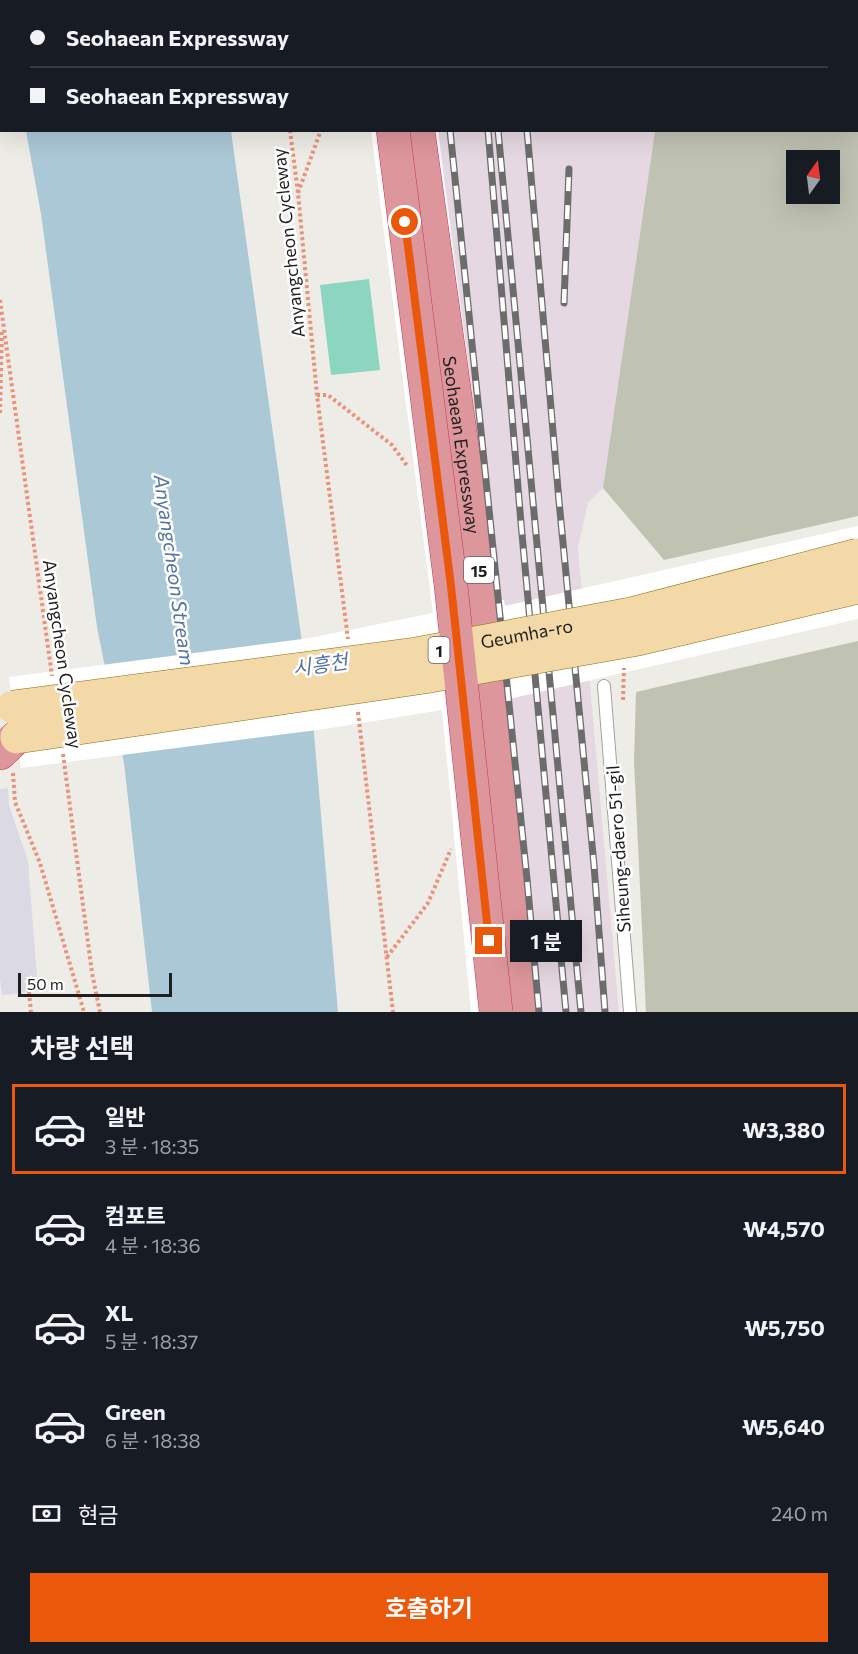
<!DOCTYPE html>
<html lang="ko">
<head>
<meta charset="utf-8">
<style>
  body { margin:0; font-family:Commissioner,"Noto Sans KR",sans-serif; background:#242831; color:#f1f3f6; height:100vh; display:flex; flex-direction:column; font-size:22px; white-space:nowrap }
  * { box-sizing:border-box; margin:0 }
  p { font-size:20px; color:#9ea1a6 }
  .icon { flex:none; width:33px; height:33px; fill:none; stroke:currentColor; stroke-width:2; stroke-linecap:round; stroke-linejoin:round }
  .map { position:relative; height:1012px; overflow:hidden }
  .sheet { display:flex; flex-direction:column; background:#171b24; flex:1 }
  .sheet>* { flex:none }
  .banner { position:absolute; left:0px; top:0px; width:858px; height:132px; box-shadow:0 6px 24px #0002; display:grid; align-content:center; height:132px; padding:0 30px; background:#171b24 }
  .needle { width:39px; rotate:14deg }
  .controls { position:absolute; left:786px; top:150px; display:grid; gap:12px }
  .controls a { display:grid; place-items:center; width:54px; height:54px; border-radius:0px; background:#171b24; box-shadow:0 6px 24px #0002; font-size:30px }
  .scale { position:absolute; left:18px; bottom:15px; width:154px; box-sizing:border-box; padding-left:6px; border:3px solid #1e1e1e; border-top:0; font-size:16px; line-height:21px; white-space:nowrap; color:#1e1e1e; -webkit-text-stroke:4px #fff; paint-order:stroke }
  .end { position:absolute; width:27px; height:27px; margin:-14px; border:8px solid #ea580c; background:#fff; box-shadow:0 0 0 3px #fff }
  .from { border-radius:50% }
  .bubble { position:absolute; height:42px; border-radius:0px; background:#171b24; box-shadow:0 6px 24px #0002; font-size:20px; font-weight:700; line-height:42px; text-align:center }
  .banner b { display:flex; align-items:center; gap:21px; height:57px; font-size:22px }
  .banner b+b { border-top:2px solid #363941 }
  .banner i { width:15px; height:15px; background:#f1f3f6 }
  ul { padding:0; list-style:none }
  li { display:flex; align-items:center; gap:18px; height:90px; margin:0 12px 9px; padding:0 18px; border:3px solid transparent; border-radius:0px }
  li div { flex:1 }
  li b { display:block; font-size:22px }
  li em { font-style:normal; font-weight:700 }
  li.active { border-color:#ea580c }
  li>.icon { width:54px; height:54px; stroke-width:1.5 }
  h2 { padding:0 30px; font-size:27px; line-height:72px }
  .pay { display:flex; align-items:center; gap:15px; height:66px; padding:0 30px; font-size:22px }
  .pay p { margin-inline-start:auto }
  .action { display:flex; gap:12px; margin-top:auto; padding:12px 30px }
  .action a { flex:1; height:69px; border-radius:0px; background:#ea580c; color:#fff; font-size:24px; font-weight:700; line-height:69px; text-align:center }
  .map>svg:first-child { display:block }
  .industrial { fill:#e6d8e2 }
  .construction { fill:#c0c2b2; fill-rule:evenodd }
  .pitch { fill:#8cd5c0 }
  .plaza { fill:#dbdae4 }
  .water { fill:#abc8d7 }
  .pier { fill:#fff }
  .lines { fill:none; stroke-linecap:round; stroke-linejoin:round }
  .lane-casing { stroke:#a2a2a2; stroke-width:14 }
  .highway-casing { stroke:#c7375a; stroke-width:34 }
  .path { stroke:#eb917a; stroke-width:4; stroke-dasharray:3 3; stroke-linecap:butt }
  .lane { stroke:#fff; stroke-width:12 }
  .highway { stroke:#dd969c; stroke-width:33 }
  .rail-casing { stroke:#6c6c6c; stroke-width:7 }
  .rail { stroke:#fff; stroke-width:4.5; stroke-dasharray:14; stroke-linecap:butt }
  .primary-bridge-casing { stroke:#886d10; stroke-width:34; stroke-linecap:butt }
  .highway-bridge-casing { stroke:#c7375a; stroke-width:34; stroke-linecap:butt }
  .primary-bridge { stroke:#f2d9a7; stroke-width:33 }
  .highway-bridge { stroke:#dd969c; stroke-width:33 }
  .route { stroke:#ea580c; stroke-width:8 }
  .labels { text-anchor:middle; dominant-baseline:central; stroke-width:5; stroke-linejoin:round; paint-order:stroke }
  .shield { fill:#fff; stroke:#626262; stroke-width:1.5 }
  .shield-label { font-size:16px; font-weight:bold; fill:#1e1e1e }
  .street-label { font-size:18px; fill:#1e1e1e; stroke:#fff }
  .water-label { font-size:20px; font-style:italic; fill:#5574a4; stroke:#fff }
</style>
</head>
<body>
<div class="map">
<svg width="858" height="1012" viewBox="0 0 858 1012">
  <rect width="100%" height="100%" fill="#eeece6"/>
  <!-- industrial -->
  <path class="industrial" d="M408,0h265v2z
    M422,131h233l-52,357 -15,15 -10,45 41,464h-107z"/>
  <!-- construction -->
  <path class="construction" d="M673,0h185v516l-194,44 -61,-72 52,-357 201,-1v-128l-183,-1zM796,160h34v34h-34z
    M858,641v371h-212l-12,-251 2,-69z"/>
  <!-- pitch -->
  <path class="pitch" d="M369,279l11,91 -49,5 -11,-90z"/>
  <!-- plaza -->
  <path class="plaza" d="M8,788l1,17 19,56 10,130 -36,4 -2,-17v-189z"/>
  <!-- water -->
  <path class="water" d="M3,0h211v1l-210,1z
    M26,131h205l82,591 25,290h-186l-28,-249 -27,-136 -56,-413z"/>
  <!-- pier -->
  <path class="pier" d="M371,131h67l61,469h5l1,6 353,-80v93l-349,80 29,313h-67l-29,-302 -117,19 -304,39 -12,-91 301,-39 123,-25z"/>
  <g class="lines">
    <!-- lane casing -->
    <g class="lane-casing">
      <path id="lane" d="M604,686l26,326"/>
    </g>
    <!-- highway casing -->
    <g class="highway-casing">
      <g id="highway">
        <path d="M373,0v2"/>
        <path d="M398,0v2"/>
        <path id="s1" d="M418,130l63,452 42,430"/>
        <path d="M0,753l17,-16"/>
      </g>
    </g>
    <!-- path -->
    <path class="path" d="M273,0v2
      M290,130l8,63 19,202 31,244
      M298,193l23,-63
      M0,300l52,376
      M317,395h11l64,50 16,22
      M0,413l2,-84
      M623,700l1,-32
      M358,712l35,300
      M63,754l29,219 8,39
      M13,773l2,29 25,61 44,149
      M387,957l41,-54 23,-54
      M29,992l2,20"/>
    <!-- lane -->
    <use href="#lane" class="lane"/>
    <!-- highway -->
    <use href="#highway" class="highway"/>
    <!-- rail casing -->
    <g class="rail-casing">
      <path id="rail" d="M437,0v2
        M474,0l1,2
        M485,0v2
        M515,0l1,2
        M450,130l77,749 12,133
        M488,130l33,393 45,489
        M498,130l83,882
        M527,130l32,371 35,364 11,147
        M564,303l5,-134"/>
    </g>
    <!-- rail -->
    <use href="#rail" class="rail"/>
    <!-- primary-bridge casing -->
    <g class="primary-bridge-casing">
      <g id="primary-bridge">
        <path id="s2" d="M13,707l403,-53 215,-40 227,-59"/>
        <path d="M17,737l407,-60 214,-38 220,-52"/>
      </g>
    </g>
    <!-- highway-bridge casing -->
    <g class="highway-bridge-casing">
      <path id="highway-bridge" d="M393,130l58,456 45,426"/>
    </g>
    <!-- primary-bridge -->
    <use href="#primary-bridge" class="primary-bridge"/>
    <!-- highway-bridge -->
    <use href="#highway-bridge" class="highway-bridge"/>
  </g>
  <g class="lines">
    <!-- route -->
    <path class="route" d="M405,222l46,364 38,355"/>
  </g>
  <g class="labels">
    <!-- shield labels -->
    <g class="shield">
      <rect x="464" y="557" width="30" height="26" rx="4.5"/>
      <rect x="428.5" y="637" width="21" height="26" rx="4.5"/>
    </g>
    <g class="shield-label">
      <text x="479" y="570">15</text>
      <text x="439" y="650">1</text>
    </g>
    <!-- street labels -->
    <g class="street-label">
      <text transform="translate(288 243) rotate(-96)">Anyangcheon Cycleway</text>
      <text stroke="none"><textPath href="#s1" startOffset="318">Seohaean Expressway</textPath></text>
      <text stroke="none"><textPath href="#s2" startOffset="519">Geumha-ro</textPath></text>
      <text transform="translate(63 654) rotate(82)">Anyangcheon Cycleway</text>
      <text transform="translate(618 849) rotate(-94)">Siheung-daero 51-gil</text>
    </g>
    <!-- water labels -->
    <g class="water-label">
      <text transform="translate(175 570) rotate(82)">Anyangcheon Stream</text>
      <text transform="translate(320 664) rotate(-8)">시흥천</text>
    </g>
  </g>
</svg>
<div class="controls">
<a><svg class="needle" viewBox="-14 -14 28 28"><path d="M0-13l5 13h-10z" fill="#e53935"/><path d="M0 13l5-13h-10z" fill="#9ea1a6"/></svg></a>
</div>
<div class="scale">50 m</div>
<i class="end from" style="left:405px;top:222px"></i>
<i class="end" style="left:489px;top:941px"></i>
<div class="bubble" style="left:510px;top:920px;width:72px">1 분</div>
<div class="banner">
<b><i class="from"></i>Seohaean Expressway</b>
<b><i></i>Seohaean Expressway</b>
</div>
</div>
<section class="sheet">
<h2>차량 선택</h2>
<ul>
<li class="active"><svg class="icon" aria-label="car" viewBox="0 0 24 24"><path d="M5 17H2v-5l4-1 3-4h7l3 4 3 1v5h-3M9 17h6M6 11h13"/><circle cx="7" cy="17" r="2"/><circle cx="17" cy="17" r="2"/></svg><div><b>일반</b><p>3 분 · 18:35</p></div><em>₩3,380</em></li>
<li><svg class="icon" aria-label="car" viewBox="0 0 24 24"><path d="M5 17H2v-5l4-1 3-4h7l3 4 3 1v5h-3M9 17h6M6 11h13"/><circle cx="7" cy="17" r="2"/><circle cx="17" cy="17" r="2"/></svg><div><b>컴포트</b><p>4 분 · 18:36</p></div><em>₩4,570</em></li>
<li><svg class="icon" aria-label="car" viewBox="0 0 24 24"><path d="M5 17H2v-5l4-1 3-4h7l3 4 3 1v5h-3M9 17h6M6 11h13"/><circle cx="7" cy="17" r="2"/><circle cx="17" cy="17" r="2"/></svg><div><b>XL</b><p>5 분 · 18:37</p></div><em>₩5,750</em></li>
<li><svg class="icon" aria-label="car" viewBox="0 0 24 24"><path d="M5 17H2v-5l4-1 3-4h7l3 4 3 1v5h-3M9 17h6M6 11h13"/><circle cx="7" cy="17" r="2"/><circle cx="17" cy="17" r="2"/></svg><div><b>Green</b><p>6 분 · 18:38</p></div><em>₩5,640</em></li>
</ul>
<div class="pay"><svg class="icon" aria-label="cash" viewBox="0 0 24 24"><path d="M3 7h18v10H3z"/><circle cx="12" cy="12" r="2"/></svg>현금<p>240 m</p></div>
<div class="action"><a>호출하기</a></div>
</section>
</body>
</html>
